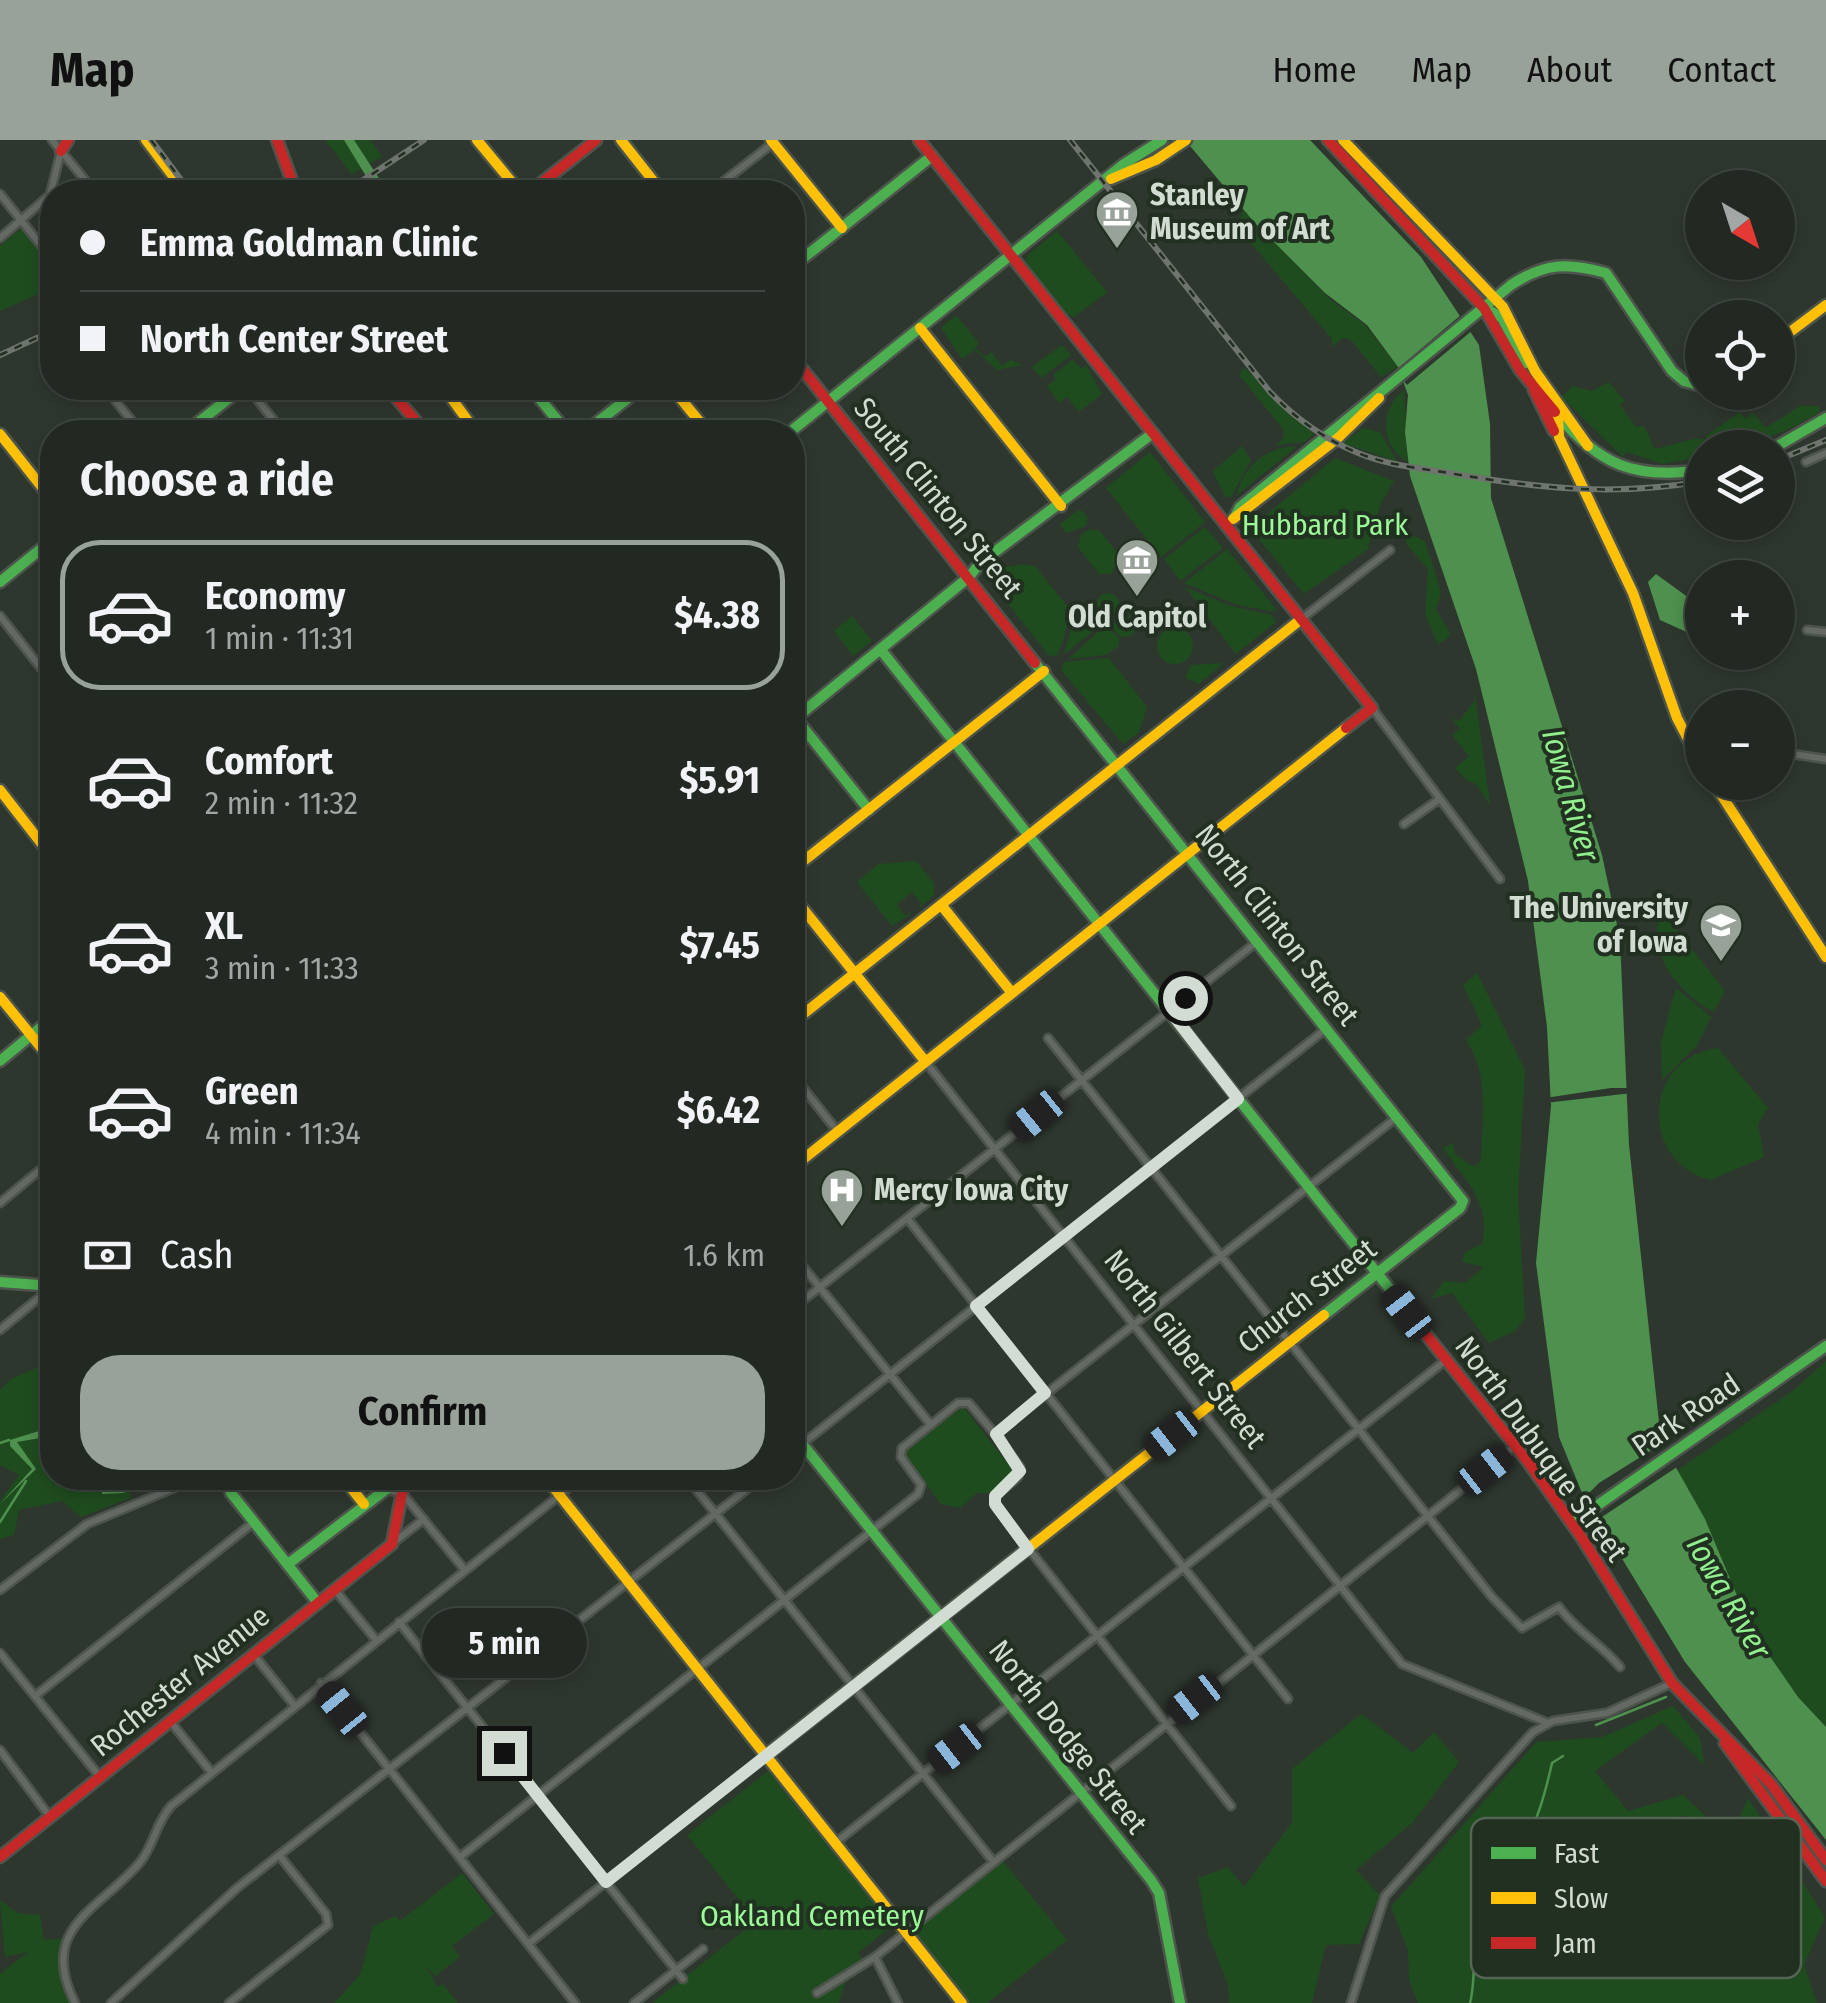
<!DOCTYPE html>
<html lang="en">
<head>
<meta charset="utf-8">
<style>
  body { margin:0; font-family:"Fira Sans Condensed",sans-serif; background:#2a312a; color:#f1f3f6; height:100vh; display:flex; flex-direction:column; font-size:38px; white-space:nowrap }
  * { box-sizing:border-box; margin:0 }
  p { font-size:32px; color:#a2a6a5 }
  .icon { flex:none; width:55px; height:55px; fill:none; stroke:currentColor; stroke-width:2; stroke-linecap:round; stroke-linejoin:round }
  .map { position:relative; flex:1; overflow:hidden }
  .side { position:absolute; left:40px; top:280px; width:765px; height:1070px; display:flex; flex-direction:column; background:#222922; border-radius:40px; box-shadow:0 5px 15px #0003,0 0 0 2px #3f4540 }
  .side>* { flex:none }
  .top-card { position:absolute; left:40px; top:40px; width:765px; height:220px; border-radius:40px; box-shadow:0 5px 15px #0003,0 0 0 2px #3f4540; display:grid; align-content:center; height:220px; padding:0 40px; background:#222922 }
  .needle { width:65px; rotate:141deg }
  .fabs { position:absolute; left:1685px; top:30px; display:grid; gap:20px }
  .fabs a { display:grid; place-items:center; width:110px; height:110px; border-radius:50%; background:#222922; box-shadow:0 5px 15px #0003,0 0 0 2px #3f4540; font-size:50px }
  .end { position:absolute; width:45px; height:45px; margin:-22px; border:12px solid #d3dcd2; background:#111; box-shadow:0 0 0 5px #111 }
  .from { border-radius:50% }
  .bubble { position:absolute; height:70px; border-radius:35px; background:#222922; box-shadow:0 5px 15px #0003,0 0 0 2px #3f4540; font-size:32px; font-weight:700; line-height:70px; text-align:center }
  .car { position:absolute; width:30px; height:60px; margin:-30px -15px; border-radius:12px; box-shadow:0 0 8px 2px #0007; background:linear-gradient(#222 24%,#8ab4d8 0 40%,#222 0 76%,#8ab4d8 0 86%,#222 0) }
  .top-card b { display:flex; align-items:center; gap:35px; height:95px; font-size:38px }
  .top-card b+b { border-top:2px solid #3f4540 }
  .top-card i { width:25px; height:25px; background:#f1f3f6 }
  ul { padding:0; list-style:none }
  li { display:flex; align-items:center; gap:30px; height:150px; margin:0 20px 15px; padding:0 20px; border:5px solid transparent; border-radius:40px }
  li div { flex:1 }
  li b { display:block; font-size:38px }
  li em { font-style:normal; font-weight:700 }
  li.active { border-color:#99a299 }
  li>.icon { width:90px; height:90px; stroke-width:1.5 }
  h2 { padding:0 40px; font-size:45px; line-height:120px }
  .pay { display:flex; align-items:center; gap:25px; height:110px; padding:0 40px; font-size:38px }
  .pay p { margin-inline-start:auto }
  .cta { display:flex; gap:20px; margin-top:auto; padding:20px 40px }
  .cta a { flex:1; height:115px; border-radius:40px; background:#99a299; color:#111; font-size:40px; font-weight:700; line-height:115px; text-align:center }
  header { display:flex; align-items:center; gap:60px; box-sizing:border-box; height:140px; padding:0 50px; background:#99a299; color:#111 }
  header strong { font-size:48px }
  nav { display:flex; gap:55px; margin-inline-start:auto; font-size:35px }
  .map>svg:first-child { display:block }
  .green { fill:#1f4c1f; fill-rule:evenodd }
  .water { fill:#4e904d }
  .pier { fill:#2e372e }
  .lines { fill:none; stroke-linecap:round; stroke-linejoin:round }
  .stream { stroke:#4e904d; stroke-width:2.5 }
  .street-casing { stroke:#4c544b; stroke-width:11 }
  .fast-casing { stroke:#4c544b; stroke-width:15 }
  .slow-casing { stroke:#4c544b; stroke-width:15 }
  .jam-casing { stroke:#4c544b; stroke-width:15 }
  .street { stroke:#646a63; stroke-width:6 }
  .fast { stroke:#4caf50; stroke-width:10 }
  .slow { stroke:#ffc107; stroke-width:10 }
  .jam { stroke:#c62828; stroke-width:10 }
  .rail-casing { stroke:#6f746e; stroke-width:6 }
  .rail { stroke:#213020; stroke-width:2.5; stroke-dasharray:8; stroke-linecap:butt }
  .route { stroke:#d3dcd2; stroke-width:12 }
  .labels { text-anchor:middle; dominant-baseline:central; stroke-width:8; stroke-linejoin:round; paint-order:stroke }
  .poi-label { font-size:30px; font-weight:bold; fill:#d3dcd2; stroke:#213020; text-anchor:start }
  .street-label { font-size:30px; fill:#d3dcd2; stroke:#213020 }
  .park-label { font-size:30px; fill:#9bf998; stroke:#213020 }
  .water-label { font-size:32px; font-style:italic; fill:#91ef8e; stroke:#213020 }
  .key { fill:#213020; stroke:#566455; stroke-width:2.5 }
  .key-label { font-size:28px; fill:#d3dcd2 }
</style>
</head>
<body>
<header>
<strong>Map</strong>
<nav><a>Home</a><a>Map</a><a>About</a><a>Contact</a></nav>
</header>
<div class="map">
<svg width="1826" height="1863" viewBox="0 0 1826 1863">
  <rect width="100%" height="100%" fill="#2e372e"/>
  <!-- green -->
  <path class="green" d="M325,0h45l12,16 -30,18z
    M1243,70l86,88 36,27 33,42 -17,10 -30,-37 -8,-2 -11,9v-8l-93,-110 -4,3z
    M22,88l30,39v21l-52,23v-65z
    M1057,91l50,61 -33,25 -9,-4 -40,-50 3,-8z
    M956,175l23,28 -4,4 9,10 7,-5 11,14 9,-6 12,5 -26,5 -22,-20 -13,9 -21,-31z
    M1062,205l9,10 -30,23 -9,-11z
    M1073,219l8,10 5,-4 16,29 -23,18 -12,-15 -8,6 -12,-17 9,-7 -3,-4z
    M1244,227l70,67 -9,8 -29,3 8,-8 -1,-8 -44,-54z
    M1609,242l16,19 -5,4 16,22 8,-1 11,23 42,-11 11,2 -2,-4 34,-24 5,7 8,-7 13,16 34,-22h18l2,6c-38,23 -73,36 -118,36v9l-40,7 -35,-12 -4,5 -62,-60 12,-11 19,5z
    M1404,250l3,72c-26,-15 -29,-53 -3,-72z
    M1363,288l17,4 18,30 -56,-19z
    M1242,306l9,14 -20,37h-6l-12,-26z
    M1295,306l-1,3 -58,47c8,-29 28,-48 59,-50z
    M1150,312l55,70 -44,35 -55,-69z
    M1335,318l59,23 -13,22 -13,46 -64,45 -51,-62 2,-8z
    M1080,369l8,9 -2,8 -20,7 -6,-9z
    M1205,387l18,21 -43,33 -16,-22z
    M1092,389l8,2 19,24 -7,19h-13l-21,-27 3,-13z
    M1403,391l22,10 16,51 -5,18 15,24 -13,11 -13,-31 3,-45 -20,-23z
    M1227,409l49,60 -1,3 -38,-7 -53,-22z
    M1024,424l11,2 37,46 -14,43 -9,1 -58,-74 15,-15z
    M1185,447l46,19 41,9 4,7 -40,32z
    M1097 464a11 11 0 1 1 22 0a11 11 0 1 1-22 0Z
    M1093,465l11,18 -40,31 11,-39z
    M1114 486a11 11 0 1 1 22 0a11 11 0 1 1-22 0Z
    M852,476l20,25 -19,15 -19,-25z
    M1106,485l13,13v8l-13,9 -38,4z
    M1157 506a18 18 0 1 1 36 0a18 18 0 1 1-36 0Z
    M1109,518l38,49 -8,25 -16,12 -62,-74 3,-8z
    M1224,523l-25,21 -14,-6 6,-13z
    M1473,555h2l15,109h-1l-13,-20 -10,-4 -11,-12 14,-12 -17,-21 8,-6 -8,-11 7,3 16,-21z
    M916,721l18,22v12l-15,13 2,-5 -9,-11 -15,13 8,10 9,-3 -22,14 -35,-44 21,-18z
    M1666,776l59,75 -11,21c-31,-16 -66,-54 -55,-93z
    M1477,833l48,97 -7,124 7,125 -10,12 -26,12 -37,-50 -21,6 13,-18 21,2 19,-16 -22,-5 3,-10 17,-8c10,-43 -18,-64 -39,-96l10,-5 2,11 19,13 7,-7c1,-41 9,-85 -15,-120l16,-15 -19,-40z
    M1676,848l35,29 -13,27 -36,36 -1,-38z
    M1718,908l50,60 -10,16 6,33 -53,23c-73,-18 -68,-123 7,-132z
    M1826,1221v366c-79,-66 -99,-172 -151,-255l120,-83z
    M49,1222l3,4v112h72l7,20 -51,19 -17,-16 -44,9 -5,25 -14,4v-38l19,-26 -19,-10v-75l11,-11z
    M963,1267l50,63 -23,23h-13l-17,15 -19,-4 -38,-51z
    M1673,1566l27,32 5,28 -43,-43 -67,48 33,40 55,-16 34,31 21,-5 10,-23 77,119 -21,48 13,38h-399l-9,-23 -1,-30 -17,-43 145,-165 66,-5zM1689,1676l23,45 39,15 -2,-29c58,27 37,64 13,109l-21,6 -92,-96 -9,-26 17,-22zM1595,1695l22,10 10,15 -13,23 -24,7 -11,-10 -10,-36z
    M1361,1574l52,39 21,-21 25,30 -46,60 -57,48 24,25 -21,49 -33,1 -14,58h-83l-1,-18 -20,-51 -10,-56 30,-11 16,20 48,-64v-54z
    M768,1631l124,155 -34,27 9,14 -22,16 -6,20h-187l104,-82 -69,-86z
    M1002,1720l65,80 -80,63h-18l-64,-73z
    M462,1733l32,41 -42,32 8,11 -25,19 -8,-9 10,20 6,-3 15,19h-123l26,-30 12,-47 23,-10 4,5z
    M0,1760l18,13 22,2 4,25 25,-2 -4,26 7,39h-72v-29l28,-22 -23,5z"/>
  <!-- water -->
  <path class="water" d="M344,0h10l34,52 -16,-6z
    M1185,0h125l111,117 58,88 11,79 1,74 111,357 18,84 9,206 32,296 44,78 46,110 47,68 28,30v113l-141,-178 -103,-169 -23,-56 -23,-174 15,-157 -4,-79 -19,-146 -52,-212 -66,-193 -5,-44 3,-37 -10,-28 -31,-42 -42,-32 -71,-71z
    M1656,434l33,24 13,36h-11l-31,-14 -12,-38z
    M52,1287v9l-35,6 19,27 -36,35 32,-35 -22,-23v-6z
    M103,1338h10l4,8 53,-8 -47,15 -21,1z"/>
  <!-- pier -->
  <path class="pier" d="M1462,174l12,15 -67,56 -12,-14z
    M1403,323l92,15v5l-91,-16z
    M1611,948h21v5l-87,10v-5z
    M1666,1301l11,26 -84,56 -12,-22 18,-18z"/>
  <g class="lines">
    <!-- stream -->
    <path class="stream" d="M0,1303l9,-3
      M0,1382l26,-41
      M1596,1585l70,-28
      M1470,1863c8,-33 0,-63 8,-95 20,-12 19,-29 32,-44 24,-29 34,-65 42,-101l11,-7"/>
    <!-- street casing -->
    <g class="street-casing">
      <path id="street" d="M52,0l43,52
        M710,52l63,-49
        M0,54l52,65
        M0,98l50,-43 11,-44
        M105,248l36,44
        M248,248l35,44
        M452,259l11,-11
        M1806,322l20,-9
        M0,476l52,66
        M1300,480l90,-70
        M1807,490l19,2
        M1372,568l128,171
        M1778,612l48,7
        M1404,684l34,-24
        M1048,898l444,559 30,31 37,-21c18,25 42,37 61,60
        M925,921l477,603 146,59
        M792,934l46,58
        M0,1063l52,-43
        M907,1078l381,481
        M792,1113l139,172
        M792,1169l466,-368
        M0,1190l52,-43
        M995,1294l25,33 -2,10 -23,19 1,11 235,299
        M792,1312l535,-424
        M217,1338l9,8
        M687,1338l305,382
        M387,1350l15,3 62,76
        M393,1403l31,-24
        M0,1450l87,-66 111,-46
        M335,1450l41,50
        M399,1482l284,357
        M0,1513l100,124
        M254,1515l40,50
        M321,1543l254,320
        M35,1556l219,-174
        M170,1581l42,52
        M0,1610l50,67
        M835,1703l611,-483
        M460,1717l458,-363 3,-9 -20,-28 1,-9 56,-45h11l26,31 402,-317
        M528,1804l237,-188
        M875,1817l23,46
        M817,1853l58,-36 638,-509
        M75,1863c-39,-77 28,-95 66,-142 13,-17 15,-38 30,-55l410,-328
        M111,1863l126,-115 524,-410
        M229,1863l99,-78 -2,-11 -47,-59
        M634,1863l69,-54
        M1351,1863l34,-107 148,-164 20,-11 54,-8 65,-30"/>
    </g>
    <!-- fast casing -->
    <g class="fast-casing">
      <path id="fast" d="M792,127l140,-111
        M1487,169l15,9 24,45
        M531,248l36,44
        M1555,272c44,53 79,68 147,58
        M186,292l56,-44
        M585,292l56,-44
        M790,292l334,-268 38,-24
        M1774,308l52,-30
        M1235,377l5,-10 271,-222c34,-22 56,-23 95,-12l66,98 12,10 18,5
        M0,442l52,-42
        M881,510l535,672
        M1035,523l428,538 -3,7 -136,107
        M794,576l75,94
        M792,581l177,-144 11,-14 173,-130
        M0,921l52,-43
        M0,1142l52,4
        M792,1291l359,449 8,13 21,110
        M227,1338l4,15 87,110
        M1572,1383l254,-177
        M288,1424l113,-86"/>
    </g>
    <!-- slow casing -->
    <g class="slow-casing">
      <path id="slow" d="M146,0l39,52
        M477,0l43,52
        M621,0l41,52
        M771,0l71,88
        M1343,0l160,167 32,64 53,75
        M1111,39l45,-19 30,-20
        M920,188l141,178
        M1778,201l48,-36
        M672,248l36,44
        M452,259l24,33
        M1558,272l1,25 74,156 44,125 25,48
        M0,294l52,66
        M1233,379l105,-81 41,-40
        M1713,642l113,175
        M0,650l52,67
        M792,730l252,-199
        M792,755l133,166
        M942,766l70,87
        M0,857l52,64
        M792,883l508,-403
        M792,1028l554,-440
        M343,1338l21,26
        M546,1338l416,525
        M765,1616l559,-441"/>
    </g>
    <!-- jam casing -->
    <g class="jam-casing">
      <path id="jam" d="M277,0l19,52
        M919,0l453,568 -26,20
        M1328,0l156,168 36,62 35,42
        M61,11l7,-11
        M530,52l66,-52
        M792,216l243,307
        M388,248l37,44
        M1534,250l20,41
        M1416,1182l113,141 53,75 90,145 99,101 55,76
        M1725,1603l101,138
        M0,1717l392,-313 13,-66"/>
    </g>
    <!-- street -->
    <use href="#street" class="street"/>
    <!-- fast -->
    <use href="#fast" class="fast"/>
    <!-- slow -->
    <use href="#slow" class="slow"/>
    <!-- jam -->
    <use href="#jam" class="jam"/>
    <!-- rail casing -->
    <g class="rail-casing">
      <path id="rail" d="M151,0l39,52
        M1070,0l200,252c25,26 54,47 88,61 29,12 60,15 91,20 86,15 167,24 253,8
        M345,52l79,-52
        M0,215l52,-24
        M1778,320l48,-20"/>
    </g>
    <!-- rail -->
    <use href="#rail" class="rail"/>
  </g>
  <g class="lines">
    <!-- route -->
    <path class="route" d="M504,1613l102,129 422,-333 -33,-45v-8l25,-25 -24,-37 49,-41 -69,-87 262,-207 -68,-88 15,-13"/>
  </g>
  <!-- icons -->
  <defs>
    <g id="museum-pin" transform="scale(2.25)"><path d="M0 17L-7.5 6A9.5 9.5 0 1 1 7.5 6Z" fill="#99a299" stroke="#213020"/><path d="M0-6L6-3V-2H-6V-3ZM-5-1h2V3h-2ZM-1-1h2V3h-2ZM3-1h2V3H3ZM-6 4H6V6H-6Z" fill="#fff"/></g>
    <g id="university-pin" transform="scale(2.25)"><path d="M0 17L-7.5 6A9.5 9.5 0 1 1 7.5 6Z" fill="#99a299" stroke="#213020"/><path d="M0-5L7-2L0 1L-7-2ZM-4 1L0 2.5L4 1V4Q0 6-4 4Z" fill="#fff"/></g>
    <g id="hospital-pin" transform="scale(2.25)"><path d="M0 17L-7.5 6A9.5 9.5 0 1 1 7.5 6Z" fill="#99a299" stroke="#213020"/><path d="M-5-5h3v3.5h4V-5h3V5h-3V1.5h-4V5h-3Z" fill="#fff"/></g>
  </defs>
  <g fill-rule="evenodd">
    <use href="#museum-pin" x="1117" y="72"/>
    <use href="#museum-pin" x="1137" y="420"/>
    <use href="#university-pin" x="1721" y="785"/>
    <use href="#hospital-pin" x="842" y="1050"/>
  </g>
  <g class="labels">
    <!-- poi labels -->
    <g class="poi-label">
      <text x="1150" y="55">Stanley<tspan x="1150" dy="34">Museum of Art</tspan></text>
      <text x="1137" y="477" text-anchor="middle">Old Capitol</text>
      <text x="1688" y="768" text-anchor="end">The University<tspan x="1688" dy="34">of Iowa</tspan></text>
      <text x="874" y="1050">Mercy Iowa City</text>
    </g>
    <!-- street labels -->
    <g class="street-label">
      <text transform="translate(938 358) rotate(51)">South Clinton Street</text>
      <text transform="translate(1277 785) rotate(52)">North Clinton Street</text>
      <text transform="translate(1307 1156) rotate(-38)">Church Street</text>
      <text transform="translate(1185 1209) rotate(52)">North Gilbert Street</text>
      <text transform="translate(1686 1275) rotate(-34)">Park Road</text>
      <text transform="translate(1541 1309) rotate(54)">North Dubuque Street</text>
      <text transform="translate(180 1541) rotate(-39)">Rochester Avenue</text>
      <text transform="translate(1068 1597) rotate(52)">North Dodge Street</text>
    </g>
    <!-- park labels -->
    <g class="park-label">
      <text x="1325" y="385">Hubbard Park</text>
      <text x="812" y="1776">Oakland Cemetery</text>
    </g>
    <!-- water labels -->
    <g class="water-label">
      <text transform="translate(1571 655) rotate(74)">Iowa River</text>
      <text transform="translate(1729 1457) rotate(60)">Iowa River</text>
    </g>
  </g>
  <!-- legend -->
  <rect x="1471" y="1678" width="330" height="160" rx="15" class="key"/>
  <rect x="1491" y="1707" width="45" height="12" fill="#4caf50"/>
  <rect x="1491" y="1752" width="45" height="12" fill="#ffc107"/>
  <rect x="1491" y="1797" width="45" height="12" fill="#c62828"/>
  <g class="key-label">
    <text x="1554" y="1723">Fast</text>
    <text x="1554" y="1768">Slow</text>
    <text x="1554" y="1813">Jam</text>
  </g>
</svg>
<div class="fabs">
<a><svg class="needle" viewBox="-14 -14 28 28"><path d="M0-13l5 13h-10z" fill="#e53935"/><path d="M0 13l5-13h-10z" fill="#a2a6a5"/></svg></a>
<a><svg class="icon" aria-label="locate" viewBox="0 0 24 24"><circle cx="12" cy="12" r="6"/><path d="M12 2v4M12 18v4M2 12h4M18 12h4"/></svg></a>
<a><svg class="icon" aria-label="layers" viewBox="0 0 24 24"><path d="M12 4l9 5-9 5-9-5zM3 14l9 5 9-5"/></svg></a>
<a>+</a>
<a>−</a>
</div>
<i class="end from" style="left:1185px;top:858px"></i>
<i class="end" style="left:504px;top:1613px"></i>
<div class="bubble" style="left:422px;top:1468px;width:165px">5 min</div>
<i class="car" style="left:1037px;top:975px;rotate:231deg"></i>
<i class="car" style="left:1407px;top:1172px;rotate:322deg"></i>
<i class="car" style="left:1172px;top:1295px;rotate:232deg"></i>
<i class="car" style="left:1485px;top:1330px;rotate:52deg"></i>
<i class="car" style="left:1195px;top:1559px;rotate:232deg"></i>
<i class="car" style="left:342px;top:1569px;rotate:321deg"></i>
<i class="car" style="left:956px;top:1608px;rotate:232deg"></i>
<div class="top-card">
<b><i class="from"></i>Emma Goldman Clinic</b>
<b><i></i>North Center Street</b>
</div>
<section class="side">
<h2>Choose a ride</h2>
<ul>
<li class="active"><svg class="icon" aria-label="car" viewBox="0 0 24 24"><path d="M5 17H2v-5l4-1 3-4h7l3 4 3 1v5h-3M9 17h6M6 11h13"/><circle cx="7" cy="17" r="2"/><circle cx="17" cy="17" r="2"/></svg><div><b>Economy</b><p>1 min · 11:31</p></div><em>$4.38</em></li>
<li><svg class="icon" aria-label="car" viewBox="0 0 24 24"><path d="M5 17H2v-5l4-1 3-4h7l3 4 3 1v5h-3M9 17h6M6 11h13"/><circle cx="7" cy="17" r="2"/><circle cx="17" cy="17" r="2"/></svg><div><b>Comfort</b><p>2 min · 11:32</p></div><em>$5.91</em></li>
<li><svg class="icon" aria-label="car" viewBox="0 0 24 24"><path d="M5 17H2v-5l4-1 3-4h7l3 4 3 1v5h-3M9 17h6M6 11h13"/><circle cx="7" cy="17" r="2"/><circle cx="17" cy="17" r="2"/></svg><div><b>XL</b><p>3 min · 11:33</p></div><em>$7.45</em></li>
<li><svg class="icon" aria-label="car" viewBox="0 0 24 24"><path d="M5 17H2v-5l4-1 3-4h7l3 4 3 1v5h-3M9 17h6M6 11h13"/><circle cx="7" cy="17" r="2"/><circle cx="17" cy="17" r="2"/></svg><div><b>Green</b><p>4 min · 11:34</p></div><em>$6.42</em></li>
</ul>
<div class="pay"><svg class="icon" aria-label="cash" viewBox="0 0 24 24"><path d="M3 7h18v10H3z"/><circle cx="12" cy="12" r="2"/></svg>Cash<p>1.6 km</p></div>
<div class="cta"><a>Confirm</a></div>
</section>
</div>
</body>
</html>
